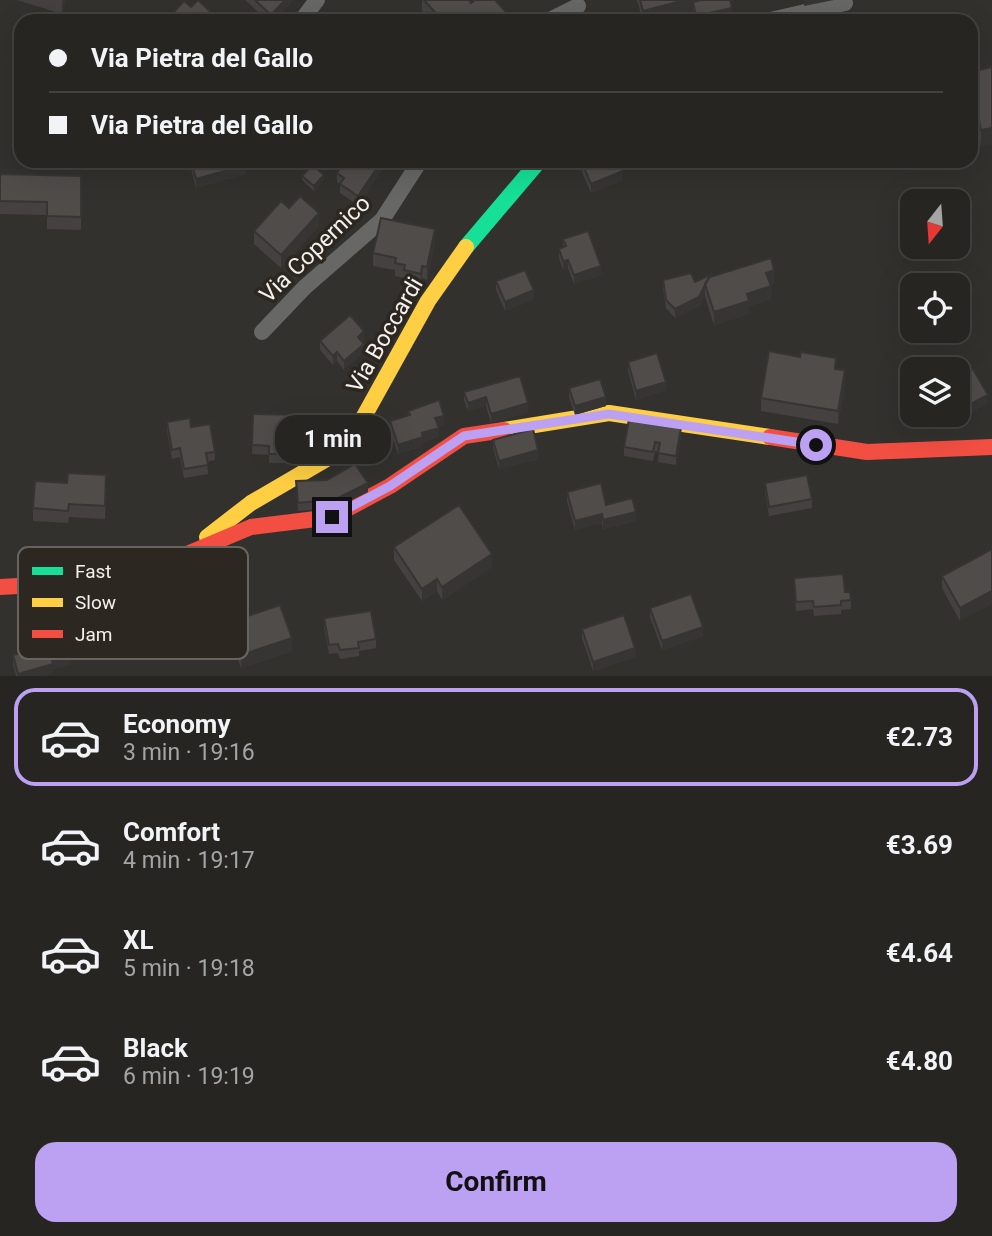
<!DOCTYPE html>
<html lang="en">
<head>
<meta charset="utf-8">
<style>
  body { margin:0; font-family:Roboto,sans-serif; background:#2e2d2a; color:#f1f3f6; height:100vh; display:flex; flex-direction:column; font-size:26px; white-space:nowrap }
  * { box-sizing:border-box; margin:0 }
  p { font-size:23px; color:#a4a5a5 }
  .icon { flex:none; width:38px; height:38px; fill:none; stroke:currentColor; stroke-width:2; stroke-linecap:round; stroke-linejoin:round }
  .map { position:relative; height:676px; overflow:hidden }
  .panel { display:flex; flex-direction:column; background:#262522; flex:1 }
  .panel>* { flex:none }
  .hud { position:absolute; left:14px; top:14px; width:964px; height:154px; border-radius:21px; box-shadow:0 7px 28px #0002,0 0 0 2px #424240; display:grid; align-content:center; height:154px; padding:0 35px; background:#262522 }
  .needle { width:46px; rotate:197deg }
  .controls { position:absolute; left:900px; top:189px; display:grid; gap:14px }
  .controls a { display:grid; place-items:center; width:70px; height:70px; border-radius:14px; background:#262522; box-shadow:0 7px 28px #0002,0 0 0 2px #424240; font-size:35px }
  .end { position:absolute; width:32px; height:32px; margin:-16px; border:9px solid #bca0f2; background:#111; box-shadow:0 0 0 4px #111 }
  .from { border-radius:50% }
  .bubble { position:absolute; height:49px; border-radius:21px; background:#262522; box-shadow:0 7px 28px #0002,0 0 0 2px #424240; font-size:23px; font-weight:700; line-height:49px; text-align:center }
  .hud b { display:flex; align-items:center; gap:24px; height:66px; font-size:26px }
  .hud b+b { border-top:2px solid #424240 }
  .hud i { width:18px; height:18px; background:#f1f3f6 }
  ul { padding:12px 0 0; list-style:none }
  li { display:flex; align-items:center; gap:21px; height:98px; margin:0 14px 10px; padding:0 21px; border:4px solid transparent; border-radius:21px }
  li div { flex:1 }
  li b { display:block; font-size:26px }
  li em { font-style:normal; font-weight:700 }
  li.selected { border-color:#bca0f2 }
  li>.icon { width:63px; height:63px; stroke-width:1.5 }
  .action { display:flex; gap:14px; margin-top:auto; padding:14px 35px }
  .action a { flex:1; height:80px; border-radius:21px; background:#bca0f2; color:#111; font-size:28px; font-weight:700; line-height:80px; text-align:center }
  .map>svg:first-child { display:block }
  .lines { fill:none; stroke-linecap:round; stroke-linejoin:round }
  .street { stroke:#676765; stroke-width:16 }
  .fast { stroke:#16e098; stroke-width:16 }
  .slow { stroke:#ffcf43; stroke-width:16 }
  .jam { stroke:#f24e42; stroke-width:16 }
  .wall { fill:#444140 }
  .shaded-wall { fill:#373534 }
  .building { fill:#4f4c4a; stroke:#373534; stroke-width:2 }
  .route { stroke:#bca0f2; stroke-width:9 }
  .labels { text-anchor:middle; dominant-baseline:central; stroke-width:7; stroke-linejoin:round; paint-order:stroke }
  .street-label { font-size:23px; fill:#f4f0ec; stroke:#2c2721 }
  .key { fill:#2c2721; stroke:#68635e; stroke-width:2 }
  .key-label { font-size:19px; fill:#f4f0ec }
</style>
</head>
<body>
<div class="map">
<svg width="992" height="676" viewBox="0 0 992 676">
  <rect width="100%" height="100%" fill="#33312e"/>
  <g class="lines">
    <!-- street -->
    <path class="street" d="M301,21l16,-21
      M548,21l30,-15
      M766,21l79,-18
      M262,332l43,-45 77,-67 38,-59"/>
    <!-- fast -->
    <path class="fast" d="M466,247l73,-86"/>
    <!-- slow -->
    <path class="slow" d="M504,430l105,-17 161,24
      M207,537l44,-34 96,-56 81,-146 38,-54"/>
    <!-- jam -->
    <path class="jam" d="M770,437l97,15 125,-5
      M0,587l125,-7 126,-53 81,-10 58,-31 74,-50 40,-6"/>
  </g>
  <!-- wall -->
  <path class="wall" d="M17,0h49l-4,14z
    M245,0h48l-19,21h-6z
    M422,0h47l2,3 35,18h-75l-9,-10z
    M637,0h93l2,17 -18,4h-19l-2,-10 -39,10h-11z
    M191,7l27,14h-46v-7z
    M992,67v77l-11,2 -10,-46v-28z
    M190,161h55l1,13 -50,14 -6,-23z
    M490,161h10l-2,4z
    M582,163l41,17 -32,13 -9,-21z
    M381,171l-23,34 -18,-12v-9l-3,-2v-9z
    M0,174l81,2v54l-34,-1v-14l-47,-1z
    M302,176l22,3 -10,12 -12,-11z
    M319,226l-38,42 -27,-24v-13z
    M563,239l38,36 -27,9 -6,-16 -5,2 -4,-12v-9l4,-2z
    M435,242l-8,38 -5,-2 -1,9 -17,-4v-5l-9,-2v-6l-22,-4v-13z
    M710,277l64,6 -4,1 1,15 -22,7v8l-35,11 -9,-28v-3l-6,12 -24,12 -9,-10 -3,-19v-9l32,2z
    M496,281l38,18 -29,12 -9,-21z
    M364,340l-1,2 1,10 -20,18 -7,-9 -4,4 -13,-15v-9z
    M800,357l36,12 9,14 -7,41 -77,-13v-13z
    M628,362l38,28 -30,10 -8,-29z
    M569,388l37,18 -31,9 -6,-18z
    M464,392l64,20 -37,11 -5,-17 -18,5 -4,-11z
    M988,403l-38,21 -5,-9h12z
    M408,411l36,13 -6,2 1,10 -16,6v4l-25,8 -8,-24v-9l18,-6z
    M253,414l51,1v30h-20l-1,18h-14v-8l-17,-1z
    M167,422l48,30v8l-8,2 1,12 -24,4 -4,-21 -8,2 -5,-28z
    M681,437l-5,28 -18,-3 1,-10 -4,-1 -2,10 -29,-5v-9z
    M493,440l45,19 -39,10 -6,-21z
    M296,481l72,11 -32,16 -38,3z
    M67,483l39,5 -1,31 -36,-2 -1,6 -35,-2v-13z
    M765,483l47,16v9l-43,8 -4,-24z
    M567,492l39,13 30,16 -33,8 -1,-6 -27,7 -8,-29z
    M394,547l98,20 -50,33 -5,-9 -15,10 -28,-41z
    M992,549l-32,72 -18,-33v-12z
    M794,578l51,14 6,8v9l-10,1v4l-27,2 -1,-7 -17,2z
    M650,608l53,28 -41,14 -12,-33z
    M324,618l52,21v9l-17,3v5l-19,3 -2,-6 -9,1 -5,-27z
    M230,622l62,29 -51,17 -11,-33z
    M582,629l53,28 -42,14 -11,-33z
    M27,636l44,28 -18,5v4l-11,3h-26l-3,-12v-9l15,-4 -1,-7z"/>
  <!-- shaded-wall -->
  <path class="shaded-wall" d="M63,0h3l-4,14v-12z
    M285,0h8l-19,21h-3v-6z
    M685,0h19l-11,2v9l-39,10h-11v-10z
    M804,0h30l-30,6z
    M732,8v9l-18,4h-18v-5z
    M506,12v9h-10z
    M992,128v16l-11,2v-16z
    M381,162v9l-23,34v-9z
    M246,165v9l-50,14v-9z
    M623,171v9l-32,13v-9z
    M324,175v4l-10,12v-5z
    M319,213v13l-38,42v-13z
    M435,229v13l-8,38v-13z
    M568,260v8l-5,2v-9z
    M422,266v12l-1,9v-13z
    M601,266v9l-27,9v-9z
    M774,270v13l-8,3v-13z
    M705,285v9l-6,12 -24,12v-9z
    M771,286v13l-22,7v8l-35,11v-13l33,-18z
    M534,290v9l-29,12v-9z
    M364,331v9l-6,6v-9z
    M364,344v8l-20,18v-9z
    M337,352v9l-4,4v-9z
    M845,370v13l-7,41v-13z
    M666,382v8l-30,10v-9z
    M988,395v8l-38,21v-9h7v-4z
    M486,397v9l-18,5v-8z
    M606,397v9l-31,9v-9z
    M528,403v9l-37,11v-9z
    M444,416v8l-9,3v-9z
    M439,428v8l-16,6v4l-25,8v-9l24,-12z
    M681,428v9l-5,28v-9z
    M538,450v9l-39,10v-8z
    M368,483v9l-32,16v-9z
    M636,512v9l-33,8v-9z
    M602,514v9l-27,7v-9z
    M492,554v13l-50,33v-13z
    M437,579v12l-15,10v-12z
    M992,591v13l-32,17v-13z
    M703,627v9l-41,14v-9z
    M292,638v13l-51,17v-13z
    M635,648v9l-42,14v-9z
    M71,655v9l-18,5v4l-11,3h-24v-2l34,-14z"/>
  <!-- building -->
  <path class="building" d="M198,0l20,19 -2,2h-37l-7,-7 12,-13 7,6z
    M255,0h30l-14,15z
    M424,0h45l2,3 4,-3h20l11,12 -10,9h-53z
    M640,0h45l-42,11z
    M701,0h29l2,8 -36,8 -3,-14z
    M992,67v61l-11,2 -10,-46v-12z
    M191,161h54l1,4 -50,14z
    M345,161h34l2,1 -23,34 -18,-12 4,-6 -7,-5z
    M587,161h31l5,10 -32,13 -9,-21z
    M312,165l12,10 -10,11 -12,-10z
    M0,174l81,2v41l-34,-1v-14l-47,-1z
    M300,196l19,17 -38,42 -27,-24 27,-30 8,7z
    M381,218l54,11 -8,38 -5,-1 -1,8 -17,-4 1,-5 -10,-2 1,-5 -23,-5z
    M588,231l13,35 -27,9 -6,-15 -5,1 -4,-12 7,-3 -3,-7z
    M771,258l3,12 -8,3 5,13 -24,8 2,7 -35,11 -9,-28 5,-7z
    M525,270l9,20 -29,12 -9,-21z
    M691,273l4,9 15,-7 -11,22 -24,12 -9,-9 -3,-20z
    M350,315l14,16 -6,6 6,7 -20,17 -7,-9 -4,4 -13,-15z
    M769,351l31,6 1,-5 35,6 -1,11 10,1 -7,41 -77,-13z
    M657,353l9,29 -30,9 -8,-29z
    M973,369l15,26 -31,16v-34z
    M520,376l8,27 -37,11 -5,-17 -18,6 -4,-11z
    M600,379l6,18 -31,9 -6,-18z
    M439,400l5,16 -9,2 4,10 -17,5 1,4 -25,8 -8,-24 20,-6 -2,-4z
    M253,414l51,1v22l-20,-1 -1,18h-14v-8l-17,-1z
    M190,418l1,9 19,-3 5,28 -9,1 2,12 -24,4 -4,-21 -8,2 -5,-28z
    M629,419l52,9 -5,28 -18,-3 2,-10 -5,-1 -2,10 -29,-5z
    M533,429l5,21 -39,11 -6,-21z
    M355,464l13,19 -32,16 -38,4 -2,-22 31,-1z
    M68,473l38,2 -1,31 -36,-2 -1,7 -35,-3 2,-27 32,2z
    M807,475l5,24 -43,8 -4,-24z
    M601,483l5,22 26,-7 4,14 -33,8 -1,-6 -27,7 -8,-29z
    M459,505l33,49 -50,33 -5,-8 -15,10 -28,-42z
    M992,549v42l-32,17 -18,-32z
    M843,574l2,18h5l1,8 -10,1v4l-27,2 -1,-6 -17,1 -2,-24z
    M691,594l12,33 -41,14 -12,-33z
    M280,605l12,33 -51,17 -11,-33z
    M371,611l5,28 -18,3 1,6 -19,2 -2,-6 -9,1 -5,-27z
    M624,615l11,33 -42,14 -11,-33z
    M63,626l8,29 -19,5 1,4 -35,10 -5,-19 18,-4 -4,-15z"/>
  <g class="lines">
    <!-- route -->
    <path class="route" d="M332,517l58,-31 74,-50 145,-22 207,31"/>
  </g>
  <g class="labels">
    <!-- street labels -->
    <g class="street-label">
      <text transform="translate(315 249) rotate(-44)">Via Copernico</text>
      <text transform="translate(385 335) rotate(-60)">Via Boccardi</text>
    </g>
  </g>
  <!-- legend -->
  <rect x="18" y="547" width="230" height="112" rx="10" class="key"/>
  <rect x="32" y="567" width="31" height="8" fill="#16e098"/>
  <rect x="32" y="598" width="31" height="9" fill="#ffcf43"/>
  <rect x="32" y="630" width="31" height="8" fill="#f24e42"/>
  <g class="key-label">
    <text x="75" y="578">Fast</text>
    <text x="75" y="609">Slow</text>
    <text x="75" y="641">Jam</text>
  </g>
</svg>
<div class="controls">
<a><svg class="needle" viewBox="-14 -14 28 28"><path d="M0-13l5 13h-10z" fill="#e53935"/><path d="M0 13l5-13h-10z" fill="#a4a5a5"/></svg></a>
<a><svg class="icon" aria-label="locate" viewBox="0 0 24 24"><circle cx="12" cy="12" r="6"/><path d="M12 2v4M12 18v4M2 12h4M18 12h4"/></svg></a>
<a><svg class="icon" aria-label="layers" viewBox="0 0 24 24"><path d="M12 4l9 5-9 5-9-5zM3 14l9 5 9-5"/></svg></a>
</div>
<i class="end from" style="left:816px;top:445px"></i>
<i class="end" style="left:332px;top:517px"></i>
<div class="bubble" style="left:275px;top:415px;width:116px">1 min</div>
<div class="hud">
<b><i class="from"></i>Via Pietra del Gallo</b>
<b><i></i>Via Pietra del Gallo</b>
</div>
</div>
<section class="panel">
<ul>
<li class="selected"><svg class="icon" aria-label="car" viewBox="0 0 24 24"><path d="M5 17H2v-5l4-1 3-4h7l3 4 3 1v5h-3M9 17h6M6 11h13"/><circle cx="7" cy="17" r="2"/><circle cx="17" cy="17" r="2"/></svg><div><b>Economy</b><p>3 min · 19:16</p></div><em>€2.73</em></li>
<li><svg class="icon" aria-label="car" viewBox="0 0 24 24"><path d="M5 17H2v-5l4-1 3-4h7l3 4 3 1v5h-3M9 17h6M6 11h13"/><circle cx="7" cy="17" r="2"/><circle cx="17" cy="17" r="2"/></svg><div><b>Comfort</b><p>4 min · 19:17</p></div><em>€3.69</em></li>
<li><svg class="icon" aria-label="car" viewBox="0 0 24 24"><path d="M5 17H2v-5l4-1 3-4h7l3 4 3 1v5h-3M9 17h6M6 11h13"/><circle cx="7" cy="17" r="2"/><circle cx="17" cy="17" r="2"/></svg><div><b>XL</b><p>5 min · 19:18</p></div><em>€4.64</em></li>
<li><svg class="icon" aria-label="car" viewBox="0 0 24 24"><path d="M5 17H2v-5l4-1 3-4h7l3 4 3 1v5h-3M9 17h6M6 11h13"/><circle cx="7" cy="17" r="2"/><circle cx="17" cy="17" r="2"/></svg><div><b>Black</b><p>6 min · 19:19</p></div><em>€4.80</em></li>
</ul>
<div class="action"><a>Confirm</a></div>
</section>
</body>
</html>
